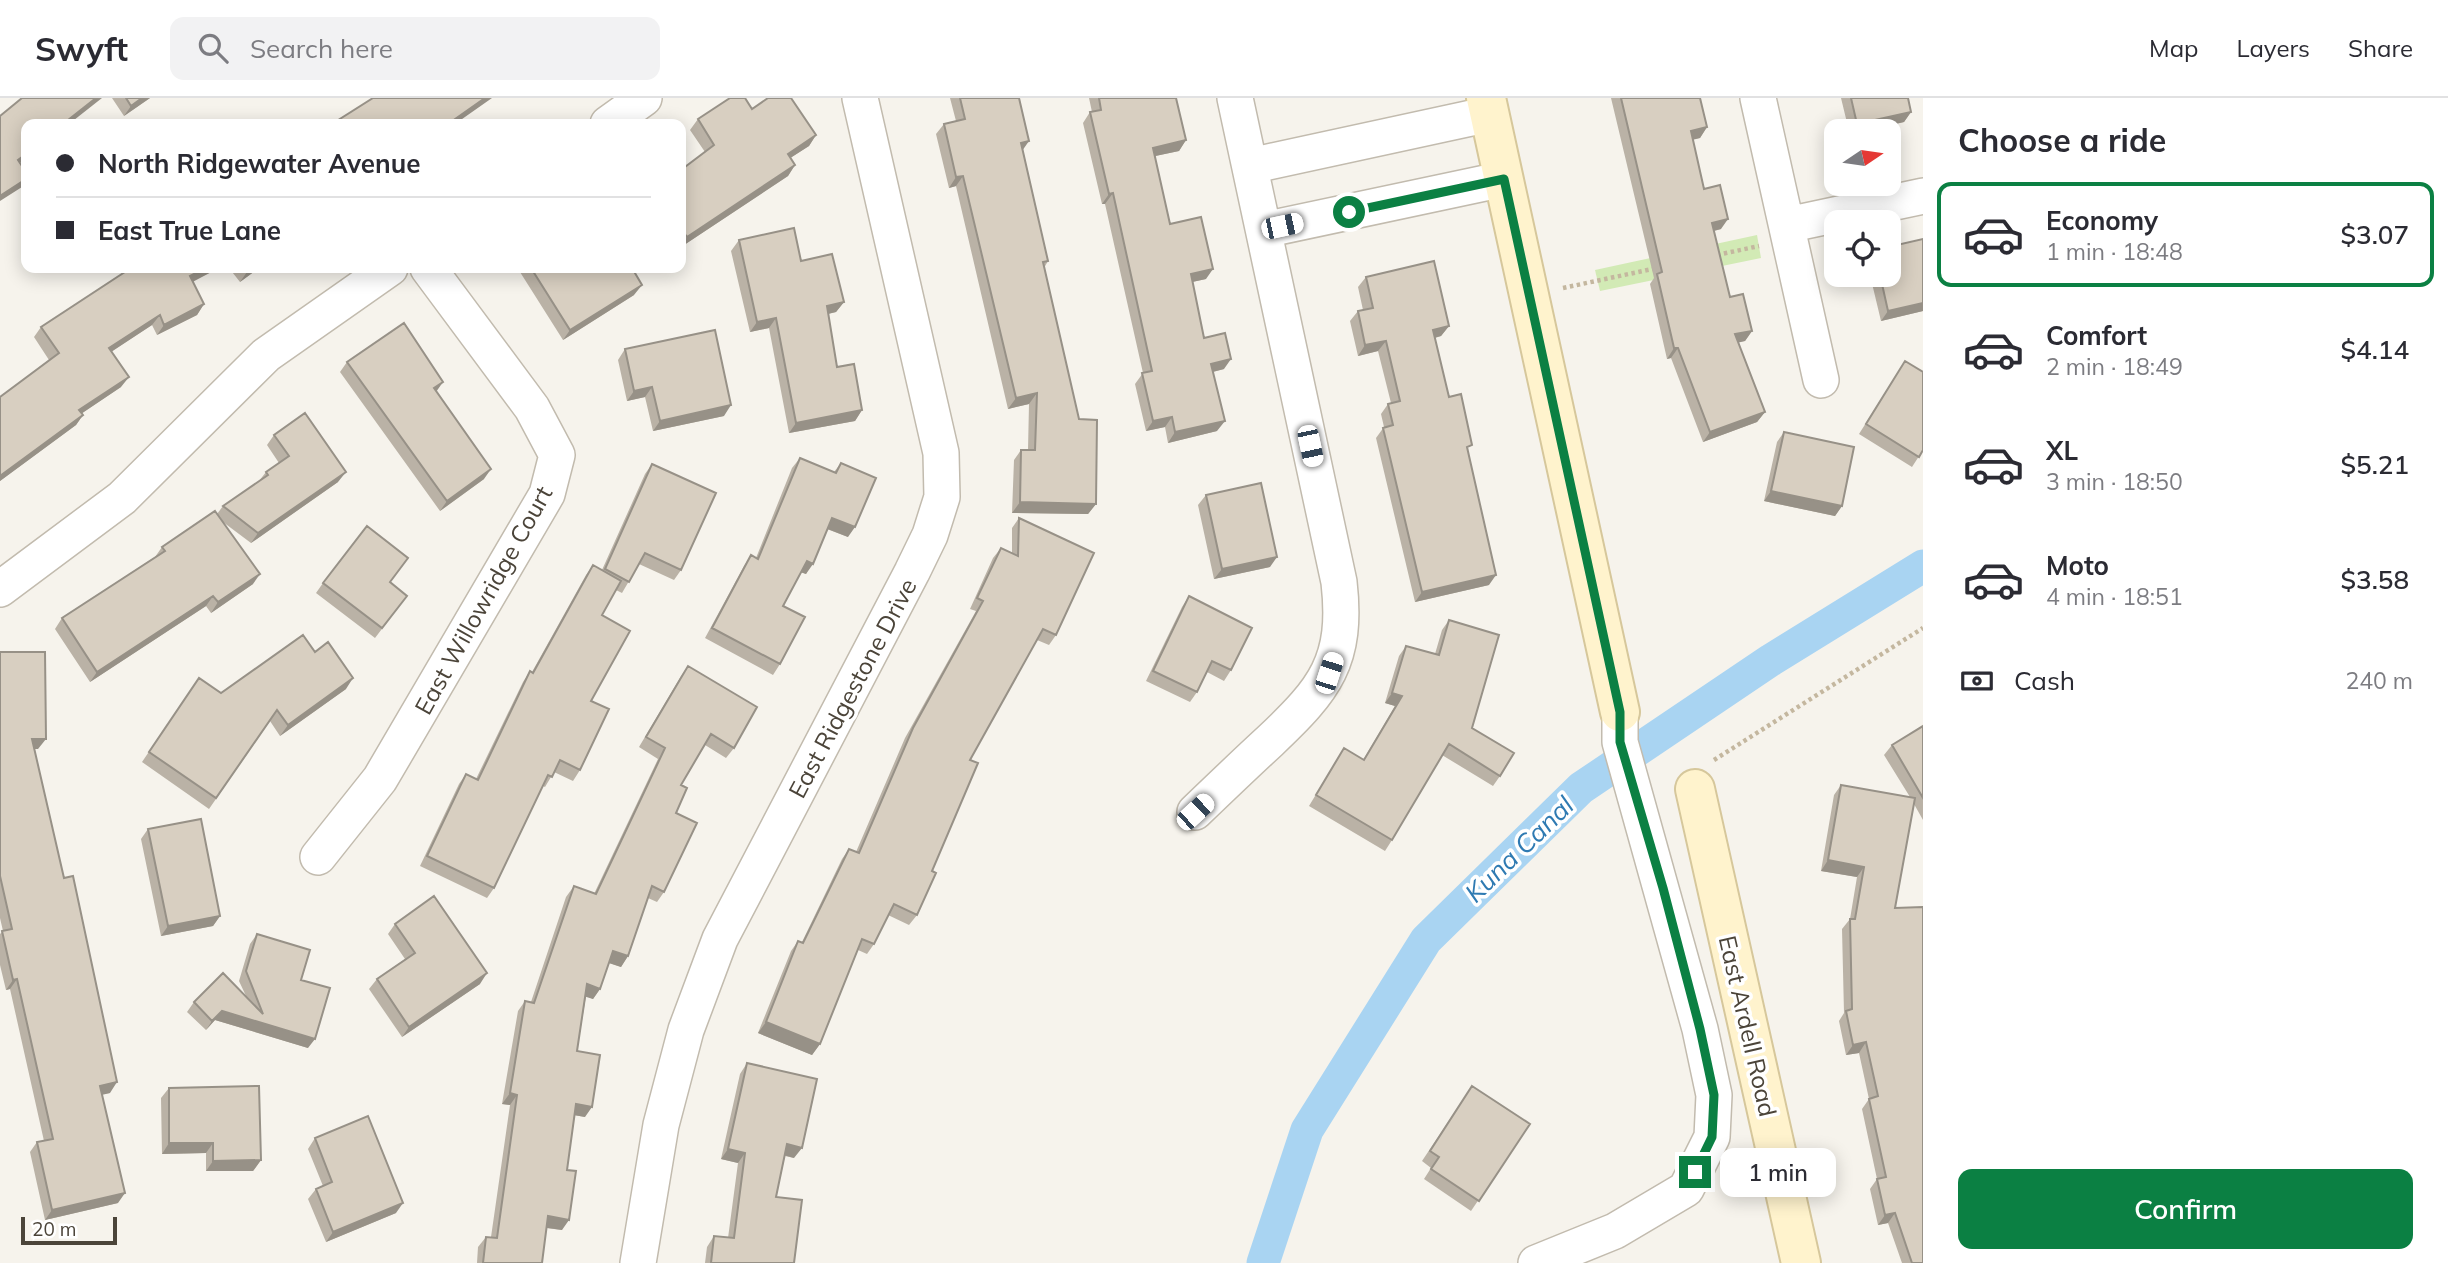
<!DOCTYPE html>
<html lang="en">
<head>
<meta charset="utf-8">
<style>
  body { margin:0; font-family:Mulish,sans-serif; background:#f2f2f3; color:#2b2b33; height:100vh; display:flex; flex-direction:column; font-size:26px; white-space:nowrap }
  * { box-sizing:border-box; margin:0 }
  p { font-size:23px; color:#7c7c81 }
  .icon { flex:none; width:38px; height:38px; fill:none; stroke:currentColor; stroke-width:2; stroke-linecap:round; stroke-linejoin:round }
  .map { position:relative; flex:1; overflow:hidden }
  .side { display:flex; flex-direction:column; background:#fff; width:525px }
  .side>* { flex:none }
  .top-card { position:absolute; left:21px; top:21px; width:665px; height:154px; border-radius:14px; box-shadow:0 4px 18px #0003; display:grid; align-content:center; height:154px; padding:0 35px; background:#fff }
  .needle { width:46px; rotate:77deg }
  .fabs { position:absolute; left:1824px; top:21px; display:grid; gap:14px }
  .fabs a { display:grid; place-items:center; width:77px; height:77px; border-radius:14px; background:#fff; box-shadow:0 4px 18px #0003; font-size:35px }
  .scale { position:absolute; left:21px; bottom:18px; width:96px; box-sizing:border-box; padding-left:7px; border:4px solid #4b4439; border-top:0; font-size:19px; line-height:24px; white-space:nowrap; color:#4b4439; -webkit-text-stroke:5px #fff; paint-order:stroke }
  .end { position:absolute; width:32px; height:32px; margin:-16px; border:9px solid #0b8043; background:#fff; box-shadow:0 0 0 4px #fff }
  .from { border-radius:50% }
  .bubble { position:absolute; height:49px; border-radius:14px; background:#fff; box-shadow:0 4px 18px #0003; font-size:23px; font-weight:600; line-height:49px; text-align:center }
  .car { position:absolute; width:21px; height:42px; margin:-21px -10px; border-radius:9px; box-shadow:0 0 5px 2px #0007; background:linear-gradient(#fff 24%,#345 0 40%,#fff 0 76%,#345 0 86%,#fff 0) }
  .top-card b { display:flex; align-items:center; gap:24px; height:66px; font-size:26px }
  .top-card b+b { border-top:2px solid #e1e1e2 }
  .top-card i { width:18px; height:18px; background:#2b2b33 }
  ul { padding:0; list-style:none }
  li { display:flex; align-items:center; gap:21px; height:105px; margin:0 14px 10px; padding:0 21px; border:4px solid transparent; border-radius:14px }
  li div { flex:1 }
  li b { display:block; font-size:26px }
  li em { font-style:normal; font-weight:600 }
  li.current { border-color:#0b8043 }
  li>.icon { width:63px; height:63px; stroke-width:1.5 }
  h2 { padding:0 35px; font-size:32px; line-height:84px }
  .pay { display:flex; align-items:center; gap:18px; height:77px; padding:0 35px; font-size:26px }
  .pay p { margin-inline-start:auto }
  .action { display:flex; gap:14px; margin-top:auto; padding:14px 35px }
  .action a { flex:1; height:80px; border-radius:14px; background:#0b8043; color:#fff; font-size:28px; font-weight:600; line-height:80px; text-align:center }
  header { display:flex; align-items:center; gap:42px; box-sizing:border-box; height:98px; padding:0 35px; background:#fff; border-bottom:2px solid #e1e1e2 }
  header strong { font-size:33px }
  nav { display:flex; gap:38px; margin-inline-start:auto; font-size:24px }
  .search { width:490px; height:63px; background:#f2f2f3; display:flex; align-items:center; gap:18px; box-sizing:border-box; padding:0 24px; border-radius:14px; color:#7c7c81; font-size:26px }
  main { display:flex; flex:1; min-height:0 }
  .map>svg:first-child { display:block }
  .green { fill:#d2eab5 }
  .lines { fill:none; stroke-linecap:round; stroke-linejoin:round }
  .canal { stroke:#a9d4f2; stroke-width:33 }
  .street-casing { stroke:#c2bbae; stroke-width:38 }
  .secondary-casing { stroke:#d6c79b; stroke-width:42 }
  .path { stroke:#c4b79f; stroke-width:4.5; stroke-dasharray:3.5 3.5; stroke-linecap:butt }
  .street { stroke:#fff; stroke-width:35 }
  .secondary { stroke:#fff3cd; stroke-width:38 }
  .wall { fill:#bab2a6 }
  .shaded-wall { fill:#979187 }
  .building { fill:#d8cfc1; stroke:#979187; stroke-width:2 }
  .route { stroke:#0b8043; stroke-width:9 }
  .labels { text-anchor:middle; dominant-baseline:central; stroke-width:7; stroke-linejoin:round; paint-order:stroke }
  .street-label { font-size:24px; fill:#4b4439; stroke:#fff }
  .water-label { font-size:26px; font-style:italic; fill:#2e7ab2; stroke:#fff }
</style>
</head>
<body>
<header>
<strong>Swyft</strong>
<div class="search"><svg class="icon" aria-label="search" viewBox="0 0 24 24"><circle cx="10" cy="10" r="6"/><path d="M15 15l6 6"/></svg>Search here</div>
<nav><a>Map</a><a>Layers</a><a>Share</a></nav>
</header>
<main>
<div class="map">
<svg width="1923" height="1165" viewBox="0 0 1923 1165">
  <rect width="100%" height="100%" fill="#f6f3ec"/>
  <!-- green -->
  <path class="green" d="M1757,137l4,23 -161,33 -5,-21z"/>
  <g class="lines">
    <!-- canal -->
    <path class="canal" d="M1263,1165l44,-133 119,-190 155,-152 190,-128 152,-94"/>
    <!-- street casing -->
    <g class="street-casing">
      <path id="street" d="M1758,0l63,282
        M608,26l36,-26
        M1250,68l240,-52
        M1787,127l136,-29
        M1264,132l240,-51
        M0,491l122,-91 144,-143 124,-87
        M1195,714c25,-24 50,-48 75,-71 55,-52 78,-80 69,-159l-104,-484
        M318,759l62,-78 167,-285 10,-39 -25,-47 -104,-140
        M638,1165l23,-138 25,-95 34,-91 192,-367 18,-37 12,-38 -1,-44 -81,-355
        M1536,1165l79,-32 71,-42 26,-52 2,-42 -14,-66 -80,-287v-30"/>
    </g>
    <!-- secondary casing -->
    <g class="secondary-casing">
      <path id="secondary" d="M1486,0l134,614
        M1695,691l106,474"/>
    </g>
    <!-- path -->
    <path class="path" d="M1717,157l42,-9
      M1563,190l94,-20
      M1714,662l209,-132"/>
    <!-- street -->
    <use href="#street" class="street"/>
    <!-- secondary -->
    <use href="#secondary" class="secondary"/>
  </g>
  <!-- wall -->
  <path class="wall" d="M112,0h38l-26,18z
    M950,0h69l4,52 25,111 -4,7 52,236 -8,10 -76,-1 2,-53 7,-10h7l1,-46 -21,5 -52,-223 -7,2 -13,-54 8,-10 12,-3z
    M1089,0h87l10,42 -7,11 -24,5 15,68 36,55 -14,3 12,56 20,31 -11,3 4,59 -49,12 -3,-16 -19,4 -11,-47 8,-11 -38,-169h-3l-19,-81 7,-11h2z
    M1611,0h89l7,29 -7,11 -7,1 11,50 17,40 -7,2 16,66 22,34 -7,10 -7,1 27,70 -8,10 -54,20 -32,-84 -4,1 -17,-75 4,-6z
    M1841,0h67l3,14 -7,10 -39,9h-16z
    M752,11l64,26 -7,11 -19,12 5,7 -7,11 -107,71v-77l24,-18 -15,-22 8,-11z
    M1923,141v72l-42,10 -11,-46h18z
    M739,142l62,21 43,41 -8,10 -8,2 9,53 25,43 -7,11 -66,12 -20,-105 -19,4 -19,-81z
    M123,170h96l-27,13 12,23 -7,11 -40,20 -5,-10 -40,26 9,36 -39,26 1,2 -7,10 -76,56v-84l49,-37 -15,-23 7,-10 84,-55z
    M229,170h30l-19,14z
    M523,170h115l-5,3 1,24 -71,45 -43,-68z
    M1366,179l83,49 -8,10 -6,2 14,59 19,55 21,133 -74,17 -39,-164 8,-11 -3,-13 7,-10 3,-1 -13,-52 -20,5 -8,-35 8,-10 5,-1 -5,-23z
    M625,251l99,67 -71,15 -8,-34 -18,4 -9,-41z
    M1905,263l18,89 -11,17 -53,-33z
    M347,264l89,30 48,87 -44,32 -100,-139z
    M1784,334l58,74 -7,10 -71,-15 13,-59z
    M274,337l64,47 -87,61 -28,-21 30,62 -42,29 -5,-7 -116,76 -35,-53 7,-11 93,-61 7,-10 55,-33 6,-8 36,-25 7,-9 13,-9 -12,-18z
    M800,360l34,14 7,-9 7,74 -21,-8 -21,45 -5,-2 -18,34 -3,58 -7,11 -68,-37 39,-72 7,-11 5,3 36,-90z
    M652,366l29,106 -7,10 -35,-16 -17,29 -6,-3 -14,25 -22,155 -7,11 -19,-9 -9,15 -2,-1 -49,102 -7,10 -67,-32 39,-82 7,-10 10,5 47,-97 7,-11 2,1 54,-97 7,-10 9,5 43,-96z
    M1206,397l64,72 -56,12 -16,-74z
    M1019,420l37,117 -7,10 -12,-5 -67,120 -53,155 -8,10 -21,-10 -14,29 -7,10 -9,-4 -38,94 -8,11 -54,-22 33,-82 7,-10 4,1 40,-83 7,-10 7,3 49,-114 71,-127 -6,-2 23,-51 8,-10 11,5v-25z
    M323,485h67l17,13 -32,42 -59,-45z
    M1189,498l42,74 -7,11 -17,-9 -10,20 -7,10 -44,-21 36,-74z
    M1449,522l23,108 28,48 -7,10 -51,-31 -50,85 -7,11 -76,-45 35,-58 19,12 32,-54 -10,-3 14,-47 7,-10 29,8 7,-24z
    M0,554l38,97h-4l76,344 -8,1 16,109 -73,17 -15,-68 7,-10 7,-1 -34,-152 -4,1 -6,-25v-31l3,-3 -3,-13z
    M315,554l31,37 -66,47 -10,-15 -61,88 -67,-47 57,-84 22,15z
    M688,568l46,82 -8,10 -21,-13 -24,40 -17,107 -7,10 -9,-4 -20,58 -7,11 -12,-4 -9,26 -7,10 -7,-3 -9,55 8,66 -11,-2 -7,55 -5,60 -16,-2 -4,35h-65l1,-16 8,-10h5l19,-132 -8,-1 16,-93 7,-10 6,1 35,-105 8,-11 20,8 64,-135 -19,-12 42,-71z
    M1923,628v94l-9,-16 -19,104 28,355h-21l-14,-40 -10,2 -8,-36 7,-10 -15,-70 7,-10 -10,-46 -13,2 -7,-34 5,-8 -2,-84 8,-10 7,-42 -36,-6 13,-76 7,-10 69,12 -26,-42 8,-10z
    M148,731l72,87 -7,10 -52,10 -20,-97z
    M395,826l85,60 -78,53 -33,-48 8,-10 28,-20 -17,-25z
    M257,836l44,46 7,68 -93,-28 -9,10 -19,-18 7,-10 52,-6 -7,-15 11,-37z
    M747,965l47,95 -9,-2 -9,41 18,66h-89l2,-16 7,-11 14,2 10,-75 -17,-4 19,-85z
    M1472,988l58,38 -59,87 -47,-32 7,-11 -9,-7z
    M169,990l92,72 -8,11h-47v-18l-44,1 -1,-56z
    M315,1040l81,75 -70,29 -18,-43 8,-10 7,-3 -15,-37z"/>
  <!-- shaded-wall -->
  <path class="shaded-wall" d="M96,0h6l-33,26h-6z
    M142,0h8l-26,18 7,-10z
    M485,0h7l-37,26h-7z
    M1911,14l-7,10 -39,9h-13l5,-7z
    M1707,29l-7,11 -16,4 7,-11z
    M816,37l-7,11 -28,18 7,-10z
    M1186,42l-7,11 -33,7 7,-10z
    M1029,43l-7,10 -1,-8z
    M26,56v4l-15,12 7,-10z
    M795,67l-7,11 -107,71 6,-10z
    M963,78l-7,10 -7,2 7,-11z
    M26,81v2l-4,6 -22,14v-5z
    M1113,95l-8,11h-3l7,-10z
    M1728,121l-7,10 -16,4 7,-10z
    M206,170h13l-36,19 7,-11z
    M253,170h6l-19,14 7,-10z
    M1213,171l-7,10 -23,5 8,-10z
    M642,187l-8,10 -71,45 7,-10z
    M844,204l-8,10 -17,4 8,-10z
    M1923,205v8l-42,10 7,-10z
    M204,206l-7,11 -40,20 7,-10z
    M160,217l-8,10 -50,33 7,-10z
    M776,220l-7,10 -19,4 7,-10z
    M1449,228l-8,10 -15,4 7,-10z
    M1752,233l-7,10 -17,4 7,-11z
    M1386,243l-8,10 -20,5 7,-11z
    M1674,250h4l-7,10 -4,1z
    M1231,261l-7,10 -20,5 7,-10z
    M129,279l-8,10 -49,33 7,-10z
    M443,284l-7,10 -2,-4z
    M652,289l-7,10 -18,4 7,-10z
    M1037,295l-8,11 -21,5 8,-11z
    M731,307l-7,11 -71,15 7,-10z
    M862,312l-7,11 -66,12 7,-10z
    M1765,314l-8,10 -54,20 7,-10z
    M83,317l-7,10 -76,56v-5z
    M1172,319l-7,10 -19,4 7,-10z
    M1225,323l-8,10 -49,12 7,-11z
    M491,371l-7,10 -44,32 7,-10z
    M346,374l-8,10 -87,61 7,-10z
    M1771,393l71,15 -7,10 -71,-15z
    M1020,404l76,2 -8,10 -76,-1z
    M832,420l23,9 -7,10 -23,-9z
    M1277,459l-7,10 -56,12 8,-10z
    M807,463l6,3 -7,10 -6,-2z
    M260,476l-7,10 -42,29 7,-11z
    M1496,477l-7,10 -74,17 7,-10z
    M213,498l-7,10 -116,76 7,-10z
    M353,580l-7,11 -66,47 8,-11z
    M1392,595l10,3 -7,10 -10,-3z
    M32,641h14l-8,10h-14z
    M1828,762l36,7 -7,10 -36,-6z
    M220,818l-7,10 -52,10 7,-10z
    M613,853l15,5 -7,11 -15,-5z
    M487,875l-7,11 -78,53 7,-10z
    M17,881l-7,10 -4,1 7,-10z
    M587,886l13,5 -7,10 -13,-4z
    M222,913l93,28 -7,9 -93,-28 -9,10 6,-9z
    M766,924l54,22 -8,11 -54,-22z
    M1866,944l-7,11 -13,2 7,-10z
    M117,984l-7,11 -17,4 7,-11z
    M510,995l7,2 -7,10 -8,-1z
    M576,1006l16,3 -7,10 -17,-3z
    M169,1045h44l-7,10 -44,1z
    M787,1046l15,4 -8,10 -14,-4z
    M728,1051l17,4 -7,10 -17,-4z
    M261,1062l-8,11h-47l7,-10z
    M125,1095l-7,10 -73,17 7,-10z
    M403,1105l-7,10 -70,29 7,-10z
    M1895,1115l-7,10 -10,2 7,-10z
    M548,1118l21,4 -7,10 -21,-3z"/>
  <!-- building -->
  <path class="building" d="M22,0h74l-33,26h-37v30l-8,6 8,12v7l-26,17v-80z
    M126,0h16l-11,8z
    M373,0h112l-37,26h-116z
    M730,0h15l7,11 16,-11h23l25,37 -28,19 7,11 -108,72 -5,-7h-1v-60l33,-25 -16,-26z
    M960,0h59l10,43 -8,2 27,118 -5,1 36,157 18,1 -1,84 -76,-2 1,-52h14l2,-57 -21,5 -53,-222 -7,1 -12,-53 21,-5z
    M1099,0h77l10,42 -33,8 17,76 31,-7 12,52 -22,5 13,64 21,-5 6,26 -20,5 14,57 -50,11 -3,-15 -19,4 -11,-48 10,-2 -39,-178 -4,1 -19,-82 11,-2z
    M1621,0h79l7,29 -16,4 13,58 16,-4 8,34 -16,4 18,74 13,-3 9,37 -17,3 30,78 -55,20 -32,-84h-4l-17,-74 5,-2z
    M1851,0h57l3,14 -54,12z
    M794,130l7,33 31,-7 12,48 -17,4 10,61 17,-3 8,46 -66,13 -20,-105 -19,4 -18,-82z
    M1923,141v64l-35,8 -8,-36h8v-28z
    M1434,163l15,65 -16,4 16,67 12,-3 11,51 -5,2 29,128 -74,17 -39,-164 10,-3 -5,-21 12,-3 -14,-60 -21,4 -7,-34 15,-3 -7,-31z
    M131,170h75l-16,8 14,28 -40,21 -4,-10 -51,33 20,29 -50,33 4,5 -83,61v-79l59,-44 -18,-26z
    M244,170h9l-6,4z
    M531,170h101l10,17 -72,45z
    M404,225l39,59 -9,6 57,81 -44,32 -100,-139z
    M715,232l16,75 -71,16 -8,-34 -18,4 -9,-42z
    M1905,263l18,11v78l-4,7 -53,-33z
    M305,315l41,59 -88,61 -35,-27 45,-31 -2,-3 23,-16 -15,-21z
    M1784,334l70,15 -12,59 -71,-15z
    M800,360l36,15 5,-10 35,15 -21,49 -23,-9 -19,46 -6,-3 -24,45 22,11 -25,47 -68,-36 39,-73 7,4z
    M652,366l64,29 -35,77 -36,-17 -16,29 -24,-13z
    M1261,385l16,74 -55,12 -16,-74z
    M215,413l45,63 -42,28 -5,-6 -116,76 -35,-54 103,-67 -3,-4z
    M1019,420l75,35 -38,82 -13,-6 -73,131 8,3 -46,108 4,2 -19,42 -23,-11 -20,40 -12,-5 -42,105 -54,-22 32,-81 5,2 46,-94 10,4 54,-125 70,-127 -6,-3 24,-50 17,8z
    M367,428l41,32 -18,24 17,14 -25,32 -59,-45z
    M593,467l28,16 -19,34 28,16 -39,70 18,8 -29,61 -20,-10 -8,17 -4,-2 -54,113 -67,-32 39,-82 12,6 52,-109 3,2z
    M1189,498l63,32 -21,42 -19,-9 -15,31 -44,-21z
    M1449,522l50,15 -27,93 42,25 -14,23 -51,-32 -57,96 -76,-45 28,-47 20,12 38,-64 -10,-3 14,-47 33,9z
    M303,537l12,17 13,-10 25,36 -65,47 -11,-15 -61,88 -67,-46 50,-74 22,15z
    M0,554h45l1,87h-14l32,139 9,-2 44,206 -17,4 25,107 -73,17 -15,-68 16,-3 -36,-160 -4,1 -11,-49 10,-2 -12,-53z
    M688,568l69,41 -23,41 -23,-14 -30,51 6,3 -11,25 21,10 -33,69 -12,-6 -24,70 -15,-5 -13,38 -13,-5 -10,67 23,4 -8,52 -16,-3 -9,66 9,1 -7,49 -21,-4 -6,47h-59l3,-26 11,1 20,-143 -7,-2 15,-92 9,2 40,-117 22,8 69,-146 -19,-11z
    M1923,628v72l-31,-53z
    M1841,687l74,13 -20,110 28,-1v356h-11l-17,-50 -10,2 -8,-36 9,-2 -17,-78 9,-3 -12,-54 -13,3 -7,-34 6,-2 -2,-90h5l9,-52 -36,-7z
    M201,721l19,97 -52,10 -20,-97z
    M434,798l53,77 -78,54 -32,-48 38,-26 -20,-29z
    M257,836l53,16 -9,30 29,8 -15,51 -93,-28 -10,10 -18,-19 29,-29 40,41 -17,-43z
    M747,965l70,16 -15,69 -15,-4 -11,53 26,3 -8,63h-83l3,-27 20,2 11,-85 -17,-4z
    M259,988l2,74 -48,1v-18h-44v-55z
    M1472,988l58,38 -51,77 -48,-32 8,-12 -9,-6z
    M368,1018l35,87 -70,29 -17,-43 16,-7 -17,-44z"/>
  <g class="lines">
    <!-- route -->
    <path class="route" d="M1349,114l155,-33 116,533v30l43,146 37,141 14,66 -2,42 -17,35"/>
  </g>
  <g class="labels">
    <!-- street labels -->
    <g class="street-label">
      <text transform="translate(483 502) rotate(-61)">East Willowridge Court</text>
      <text transform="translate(852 590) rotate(-62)">East Ridgestone Drive</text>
      <text transform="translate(1748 928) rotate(77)">East Ardell Road</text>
    </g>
    <!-- water labels -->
    <g class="water-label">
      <text transform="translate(1519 751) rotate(-44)">Kuna Canal</text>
    </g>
  </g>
</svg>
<div class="fabs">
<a><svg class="needle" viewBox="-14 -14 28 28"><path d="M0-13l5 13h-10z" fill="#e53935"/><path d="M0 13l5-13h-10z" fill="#7c7c81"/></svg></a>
<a><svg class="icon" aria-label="locate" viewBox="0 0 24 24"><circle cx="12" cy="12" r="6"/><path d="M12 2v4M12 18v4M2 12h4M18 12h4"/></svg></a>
</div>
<div class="scale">20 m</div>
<i class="end from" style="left:1349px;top:114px"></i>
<i class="end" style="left:1695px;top:1074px"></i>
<div class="bubble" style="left:1720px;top:1050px;width:116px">1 min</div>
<i class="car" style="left:1282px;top:128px;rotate:78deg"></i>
<i class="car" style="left:1310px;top:348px;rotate:168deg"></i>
<i class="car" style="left:1329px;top:575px;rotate:18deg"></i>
<i class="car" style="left:1195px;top:714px;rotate:47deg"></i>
<div class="top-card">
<b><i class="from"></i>North Ridgewater Avenue</b>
<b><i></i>East True Lane</b>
</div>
</div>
<section class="side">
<h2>Choose a ride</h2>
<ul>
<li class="current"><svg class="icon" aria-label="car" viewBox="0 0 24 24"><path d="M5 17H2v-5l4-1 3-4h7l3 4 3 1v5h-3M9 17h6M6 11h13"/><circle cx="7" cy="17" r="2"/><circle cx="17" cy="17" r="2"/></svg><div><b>Economy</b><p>1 min · 18:48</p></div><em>$3.07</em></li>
<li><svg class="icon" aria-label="car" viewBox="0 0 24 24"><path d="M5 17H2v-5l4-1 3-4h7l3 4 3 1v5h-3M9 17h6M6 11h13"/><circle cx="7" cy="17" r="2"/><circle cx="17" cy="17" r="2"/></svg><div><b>Comfort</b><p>2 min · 18:49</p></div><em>$4.14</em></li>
<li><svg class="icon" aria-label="car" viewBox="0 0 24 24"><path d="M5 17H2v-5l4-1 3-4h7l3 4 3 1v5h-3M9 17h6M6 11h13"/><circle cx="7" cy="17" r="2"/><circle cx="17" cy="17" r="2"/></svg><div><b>XL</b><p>3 min · 18:50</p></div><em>$5.21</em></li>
<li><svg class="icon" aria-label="car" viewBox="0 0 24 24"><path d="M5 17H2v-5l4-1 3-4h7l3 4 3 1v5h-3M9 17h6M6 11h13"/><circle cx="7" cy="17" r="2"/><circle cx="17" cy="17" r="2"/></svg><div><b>Moto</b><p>4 min · 18:51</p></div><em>$3.58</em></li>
</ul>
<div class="pay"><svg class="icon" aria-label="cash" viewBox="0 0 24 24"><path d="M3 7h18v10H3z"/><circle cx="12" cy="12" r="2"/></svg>Cash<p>240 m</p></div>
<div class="action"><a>Confirm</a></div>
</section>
</main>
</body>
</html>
